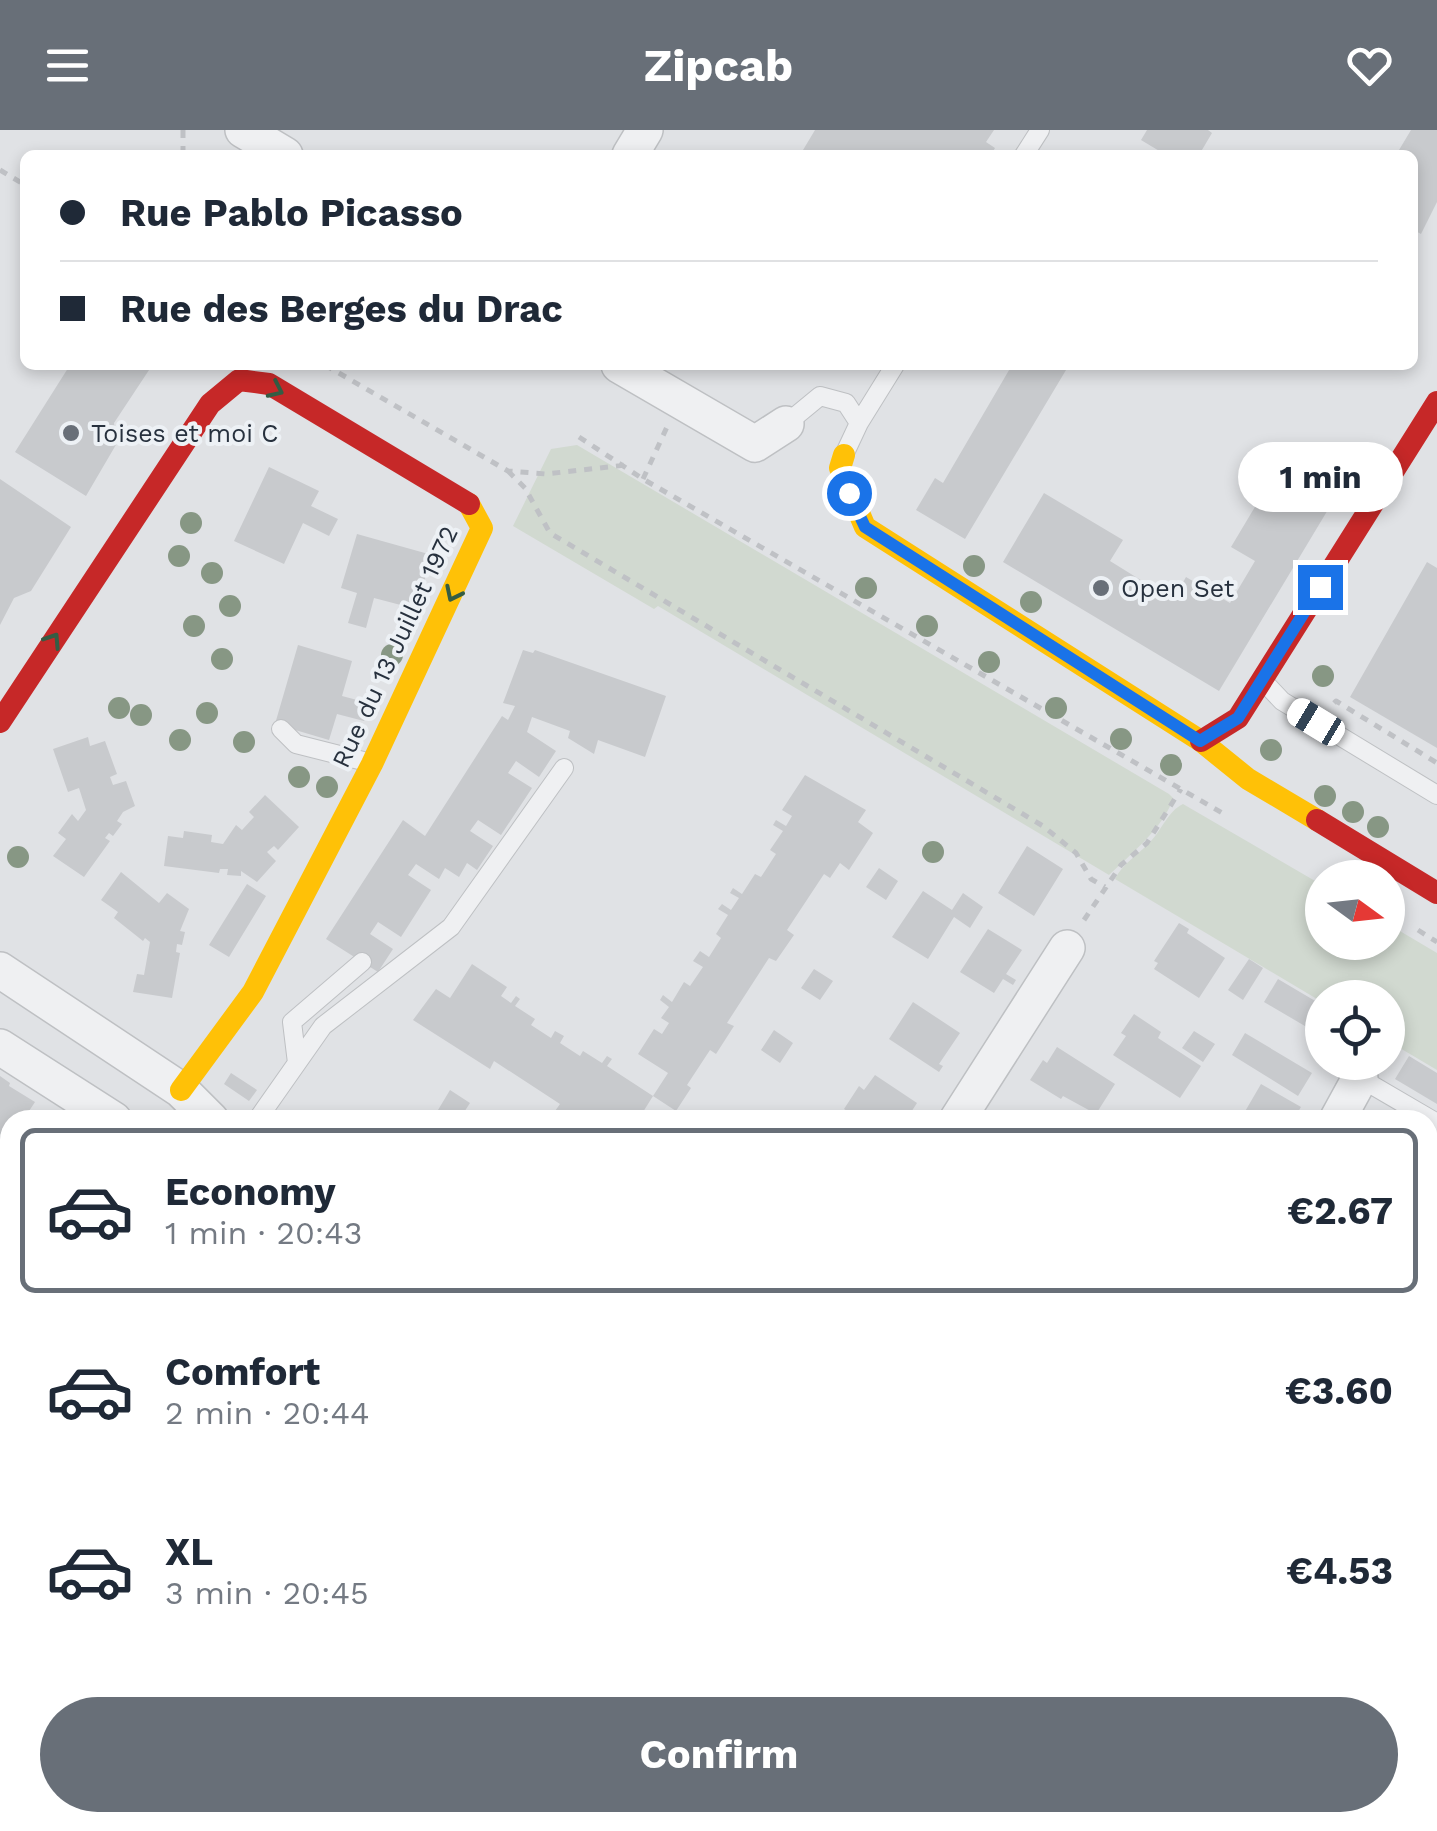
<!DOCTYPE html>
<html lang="en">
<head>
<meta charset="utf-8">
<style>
  body { margin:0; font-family:"Work Sans",sans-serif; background:#f2f2f3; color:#1f2937; height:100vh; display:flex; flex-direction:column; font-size:38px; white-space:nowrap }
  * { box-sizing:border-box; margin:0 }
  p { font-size:32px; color:#747a83 }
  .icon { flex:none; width:55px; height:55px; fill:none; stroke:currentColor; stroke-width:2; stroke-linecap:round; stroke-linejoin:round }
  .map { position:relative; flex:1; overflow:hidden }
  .details { position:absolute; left:0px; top:980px; width:1438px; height:722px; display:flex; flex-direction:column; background:#fff; border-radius:30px 30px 0 0; box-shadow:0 5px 15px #0003 }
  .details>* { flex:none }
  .guide { position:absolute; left:20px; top:20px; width:1398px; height:220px; border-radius:15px; box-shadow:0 5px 15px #0003; display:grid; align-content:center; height:220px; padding:0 40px; background:#fff }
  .needle { width:65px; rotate:105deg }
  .buttons { position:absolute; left:1305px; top:730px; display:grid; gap:20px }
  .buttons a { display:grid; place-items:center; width:100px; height:100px; border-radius:50%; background:#fff; box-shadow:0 5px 15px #0003; font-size:50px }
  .end { position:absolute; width:45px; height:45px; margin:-22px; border:12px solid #1a73e8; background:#fff; box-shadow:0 0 0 5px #fff }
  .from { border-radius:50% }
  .bubble { position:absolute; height:70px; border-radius:35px; background:#fff; box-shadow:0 5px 15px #0003; font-size:32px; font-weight:700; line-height:70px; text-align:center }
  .car { position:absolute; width:30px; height:60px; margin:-30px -15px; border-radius:12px; box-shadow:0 0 8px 2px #0007; background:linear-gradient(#fff 24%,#345 0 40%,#fff 0 76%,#345 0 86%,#fff 0) }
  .guide b { display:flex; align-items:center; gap:35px; height:95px; font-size:38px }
  .guide b+b { border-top:2px solid #e0e1e3 }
  .guide i { width:25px; height:25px; background:#1f2937 }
  ul { padding:18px 0 0; list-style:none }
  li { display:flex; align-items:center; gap:30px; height:165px; margin:0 20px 15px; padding:0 20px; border:5px solid transparent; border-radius:15px }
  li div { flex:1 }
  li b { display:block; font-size:38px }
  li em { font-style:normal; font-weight:700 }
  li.active { border-color:#686f78 }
  li>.icon { width:90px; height:90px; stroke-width:1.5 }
  .button { display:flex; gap:20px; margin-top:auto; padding:20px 40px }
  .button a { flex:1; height:115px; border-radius:60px; background:#686f78; color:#fff; font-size:40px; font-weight:700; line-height:115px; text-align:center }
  header { display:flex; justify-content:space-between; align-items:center; height:130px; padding:0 40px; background:#686f78; color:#fff; font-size:45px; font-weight:700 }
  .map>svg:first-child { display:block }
  .built { fill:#ced2d8 }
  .green { fill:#d1d9d0 }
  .building { fill:#c8cacd }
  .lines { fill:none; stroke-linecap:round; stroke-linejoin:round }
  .lane-casing { stroke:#bec0c3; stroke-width:20 }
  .street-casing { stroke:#bec0c3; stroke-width:38 }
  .path { stroke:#bfc1c5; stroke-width:5; stroke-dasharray:8 8; stroke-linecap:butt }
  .lane { stroke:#eff0f2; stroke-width:18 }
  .street { stroke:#eff0f2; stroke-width:35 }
  .slow { stroke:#ffc107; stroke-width:22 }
  .jam { stroke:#c62828; stroke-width:22 }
  .tree { fill:#879784 }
  .oneway { stroke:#345d44 }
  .route { stroke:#1a73e8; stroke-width:12 }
  .poi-dot { fill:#686f78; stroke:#edf1f5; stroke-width:4 }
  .labels { text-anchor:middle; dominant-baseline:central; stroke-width:8; stroke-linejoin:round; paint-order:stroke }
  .poi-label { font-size:25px; fill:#27313e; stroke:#edf1f5; text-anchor:start }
  .street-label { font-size:25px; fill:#27313e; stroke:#edf1f5 }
</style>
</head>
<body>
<header><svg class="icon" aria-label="menu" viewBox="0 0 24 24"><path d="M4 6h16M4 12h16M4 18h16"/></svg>Zipcab<svg class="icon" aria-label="heart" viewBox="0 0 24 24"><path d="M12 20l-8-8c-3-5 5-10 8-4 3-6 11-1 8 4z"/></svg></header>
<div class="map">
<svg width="1437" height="1701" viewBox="0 0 1437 1701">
  <rect width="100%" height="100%" fill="#e0e2e5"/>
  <!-- built -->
  <path class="built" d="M1428,1161l9,5v220l-9,16z"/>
  <!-- green -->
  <path class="green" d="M577,315l592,349 4,4c-7,27 -45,59 -64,77l-451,-269 -4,3 -141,-83 38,-77z
    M1183,674l139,81v57h66v-18l49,29v117l-49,-29v-43h-66v4l-207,-123c9,-17 22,-23 35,-37 12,-12 18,-31 33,-38z
    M1437,1386v315h-81l-13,-8 85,-1v-290z"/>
  <!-- building -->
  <path class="building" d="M815,0h179l-8,12 9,6 -4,7h-191z
    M1147,0h61l4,3 -13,22h-33l-25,-15z
    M1411,0h26v72l-16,32 -9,-5v-74h-16z
    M70,235l81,2 -37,56 3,20 -31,53 -71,-44z
    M1012,235h57l-104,174 -49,-29 19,-32 8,5z
    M269,337l50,24 -8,15 27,13 -9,17 -26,-13 -19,41 -50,-23z
    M1274,345l55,33 -110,183 -216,-129 41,-69 79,47 -13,21 63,39 13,-23 44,26 25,-42 -24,-14z
    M0,349l71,48 -40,64 -17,7 -14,27z
    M357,404l75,21 -16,54 -42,-11 -8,30 -18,-5 9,-30 -16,-5z
    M1427,432l10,6v180l-87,-51z
    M298,515l54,16 -10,35 30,8 -8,17 -27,-7 -8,26 -54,-16z
    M523,520l10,3 2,-3 131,46 -21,61 -47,-17 -4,14 -26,-16 2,-7 -38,-14 -5,15 29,19 -17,26 -23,-16 -8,12 24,15 -31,47 -23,-15 -8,11 23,15 -16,24 -10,-7 -8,14 -14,-9 -6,11 -23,-15 -8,11 23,15 -30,47 -23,-15 -8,12 23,15 -15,23 -52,-33 77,-119 22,16 77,-120 6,4 7,-14 -12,-3z
    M88,607l2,9 15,-5 12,33 -7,3 3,8 13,-4 9,25 -12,6 -6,9 5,3 -9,12 -4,-3 -4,5 5,3 -26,36 -31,-21 13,-17 -8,-6 14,-19 6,7 8,-11 -7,-22 -11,4 -15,-43z
    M805,645l61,35 -8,12 15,11 -24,37 -9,-7 -10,15 -6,-4 -37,56 7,5 -18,26 -7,-3 -42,65 7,3 -18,28 -6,-4 -23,35 4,3 -15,23 -23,-15 15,-23 -30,-19 16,-25 8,5 7,-11 -8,-5 8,-11 -9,-7 3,-5 9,7 12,-20 6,4 13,-19 -10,-6 7,-10 9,6 12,-19 -5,-4 12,-19 -10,-6 4,-5 9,6 8,-12 -9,-5 3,-5 9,6 13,-20 6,3 15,-23 -6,-4 13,-19 -10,-6 3,-5 10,6 6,-10 -10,-6z
    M265,665l34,32 -21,23 -4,-4 -7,6 9,9 -19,21 -16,-11v5l-14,-1 1,-6h-8l-1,4 -55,-7 4,-30 15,2 1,-7 28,4 -1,7 12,2 13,-19 6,5 12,-13 -5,-5z
    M1027,716l36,23 -29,47 -36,-23z
    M879,738l19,13 -12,19 -20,-13z
    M121,742l38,31 8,-10 22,16 -9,22 5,1 -3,13 -5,-1 -1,8 4,1 -8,45 -39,-6 4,-18 7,1 6,-33 -5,-4 -2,3 -29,-23 4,-6 -17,-12z
    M247,754l19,12 -37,61 -20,-12z
    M923,761l29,19 11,-17 20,14 -13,21 -16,-11 -26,42 -36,-22z
    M1179,793l10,6 -2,4 38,25 -26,40 -45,-29 4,-6 -4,-2z
    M988,799l34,21 -16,24 10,6 -3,5 -10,-6 -9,14 -34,-21z
    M1249,829l14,9 -20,32 -15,-10z
    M472,834l35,23 -6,9 10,7 5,-7 4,3 -5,7 20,13 -4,6 20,13 4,-7 9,5 -4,7 20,13 3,-5 19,12 5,-7 5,3 -5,7 46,30 -15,24h-68l-15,-9 5,-7 -66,-43 -4,8 -77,-49 23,-31 14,9z
    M814,839l19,12 -13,19 -19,-12z
    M1278,849l44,26v31l-58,-34z
    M913,872l47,31 -21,31 4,2 -4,6 -50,-33z
    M1134,884l27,18 -3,6 43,28 -21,32 -67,-43 13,-19 -5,-3z
    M774,900l19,13 -13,20 -19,-13z
    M1194,901l21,13 -12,18 -21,-14z
    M1245,903l67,40 -14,23 -66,-41z
    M1057,917l58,37 -19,30 -33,-18 -2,3 -31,-19 13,-20 4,3z
    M1409,926l28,17v31l-42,-25z
    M231,943l26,17 -8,11 -25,-17z
    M875,945l42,28 -11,17h-45l-17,-11 15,-23 5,4z
    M0,946l10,7 -1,3 26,16 -12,18h-13v21l-10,-7z
    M1261,954l40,23 -8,13h-53z
    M450,960l20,13 -11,17h-6l-15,-10z
    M1428,1011l9,5v54l-9,-6z
    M10,1175v72l-5,-3 -5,7v-61z
    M1428,1199l9,6v118l-9,16z
    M0,1428l10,6v41l-3,7 -7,-3z
    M147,1692h80l-5,9h-80z
    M404,1692h50l13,9h-50z
    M632,1692h59l-4,9h-59z
    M852,1692h31l-4,9h-31z"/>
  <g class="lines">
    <!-- lane casing -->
    <g class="lane-casing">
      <path id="lane" d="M1024,25l16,-25
        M859,293l36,-58
        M786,294l34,-28 26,7 13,20 -15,32
        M1266,554l16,17 155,94
        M281,599l15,15 71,18
        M297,933l-5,-41 70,-60
        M1360,948l77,45
        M257,990l66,-94 128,-99 113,-159
        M484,1692l13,9
        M906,1701l25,-4 2,-5"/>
    </g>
    <!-- street casing -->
    <g class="street-casing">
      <path id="street" d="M243,0l42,25
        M630,25l15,-25
        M619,235l136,79 31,-20
        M0,840l181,120 30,30
        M0,917l114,73
        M957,990l110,-172
        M1337,990l23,-42
        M1428,1115l9,6
        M0,1139l10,-15
        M0,1282l10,6
        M0,1539l10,-29
        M1235,1692l13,9
        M719,1701l4,-9"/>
    </g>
    <!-- path -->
    <path class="path" d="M183,0v25
      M0,40l25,15
      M325,235l183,106 38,3 80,-9
      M579,307l64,42 581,335
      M508,341l17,17 25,45 493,293 33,27 15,26 14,8
      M643,349l24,-52
      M1334,573l2,-2 101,62
      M1084,790l37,-55 26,-22 34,-54
      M1418,800l19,12"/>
    <!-- lane -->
    <use href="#lane" class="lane"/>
    <!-- street -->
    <use href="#street" class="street"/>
    <!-- slow -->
    <path class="slow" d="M844,325l-4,13 25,59 336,214 47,38 69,41
      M181,960l72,-98 119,-228 110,-236 -13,-24"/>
    <!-- jam -->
    <path class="jam" d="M0,592l210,-318 29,-24 30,4 200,120
      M1201,611l37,-23 199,-316
      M1317,690l120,73"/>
  </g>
  <!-- trees -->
  <g class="tree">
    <circle cx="1351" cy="360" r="11"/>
    <circle cx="191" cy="393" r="11"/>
    <circle cx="179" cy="426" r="11"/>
    <circle cx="974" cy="436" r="11"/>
    <circle cx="212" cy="443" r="11"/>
    <circle cx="866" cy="458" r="11"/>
    <circle cx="1031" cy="472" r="11"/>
    <circle cx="230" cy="476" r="11"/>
    <circle cx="194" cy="496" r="11"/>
    <circle cx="927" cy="496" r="11"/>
    <circle cx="392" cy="525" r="11"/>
    <circle cx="222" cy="529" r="11"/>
    <circle cx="989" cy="532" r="11"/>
    <circle cx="1323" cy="546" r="11"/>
    <circle cx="119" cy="578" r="11"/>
    <circle cx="1056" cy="578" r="11"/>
    <circle cx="207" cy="583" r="11"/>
    <circle cx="141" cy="585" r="11"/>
    <circle cx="1121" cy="609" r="11"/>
    <circle cx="180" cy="610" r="11"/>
    <circle cx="244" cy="612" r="11"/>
    <circle cx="1271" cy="620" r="11"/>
    <circle cx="1171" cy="635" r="11"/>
    <circle cx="299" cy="647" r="11"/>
    <circle cx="327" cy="657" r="11"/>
    <circle cx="1325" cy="666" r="11"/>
    <circle cx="1353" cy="682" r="11"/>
    <circle cx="1378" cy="697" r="11"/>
    <circle cx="933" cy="722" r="11"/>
    <circle cx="18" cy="727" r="11"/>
  </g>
  <!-- one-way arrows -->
  <defs><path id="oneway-chevron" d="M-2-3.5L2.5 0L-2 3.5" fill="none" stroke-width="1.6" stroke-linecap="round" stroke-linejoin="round" transform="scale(2.5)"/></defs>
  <g class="oneway">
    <use href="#oneway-chevron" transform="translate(276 260) rotate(25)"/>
    <use href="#oneway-chevron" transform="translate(453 464) rotate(116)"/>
    <use href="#oneway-chevron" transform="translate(53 510) rotate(-57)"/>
  </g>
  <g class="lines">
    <!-- route -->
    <path class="route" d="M849,363l16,34 335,214 38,-23 82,-131"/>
  </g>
  <!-- markers -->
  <g class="poi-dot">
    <circle cx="71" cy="303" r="10"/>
    <circle cx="1101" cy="458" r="10"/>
  </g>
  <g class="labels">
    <!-- poi labels -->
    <g class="poi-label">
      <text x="91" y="303">Toises et moi C</text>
      <text x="1121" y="458">Open Set</text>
    </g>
    <!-- street labels -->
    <g class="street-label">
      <text transform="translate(395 517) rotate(-65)">Rue du 13 Juillet 1972</text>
    </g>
  </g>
</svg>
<div class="buttons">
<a><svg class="needle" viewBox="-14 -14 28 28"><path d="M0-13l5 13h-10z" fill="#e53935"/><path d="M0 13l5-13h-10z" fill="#747a83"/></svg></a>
<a><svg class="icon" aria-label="locate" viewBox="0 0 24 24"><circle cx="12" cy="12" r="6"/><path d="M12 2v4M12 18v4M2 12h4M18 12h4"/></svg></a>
</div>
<i class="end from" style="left:849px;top:363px"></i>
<i class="end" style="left:1320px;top:457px"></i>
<div class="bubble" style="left:1238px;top:312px;width:165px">1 min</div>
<i class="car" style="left:1316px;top:592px;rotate:301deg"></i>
<div class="guide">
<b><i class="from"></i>Rue Pablo Picasso</b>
<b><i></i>Rue des Berges du Drac</b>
</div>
<section class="details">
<ul>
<li class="active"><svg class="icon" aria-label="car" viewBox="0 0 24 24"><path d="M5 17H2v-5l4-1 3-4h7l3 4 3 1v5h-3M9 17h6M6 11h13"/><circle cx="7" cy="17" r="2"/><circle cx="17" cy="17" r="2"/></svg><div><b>Economy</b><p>1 min · 20:43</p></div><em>€2.67</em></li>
<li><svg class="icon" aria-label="car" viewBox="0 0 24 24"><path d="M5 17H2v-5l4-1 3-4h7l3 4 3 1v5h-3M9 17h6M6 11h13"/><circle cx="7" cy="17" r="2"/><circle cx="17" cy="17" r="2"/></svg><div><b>Comfort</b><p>2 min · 20:44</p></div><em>€3.60</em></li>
<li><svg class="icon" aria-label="car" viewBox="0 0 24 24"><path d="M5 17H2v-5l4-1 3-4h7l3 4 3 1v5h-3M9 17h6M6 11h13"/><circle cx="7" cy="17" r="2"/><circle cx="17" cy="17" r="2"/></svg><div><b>XL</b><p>3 min · 20:45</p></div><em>€4.53</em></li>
</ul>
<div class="button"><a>Confirm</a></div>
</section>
</div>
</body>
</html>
